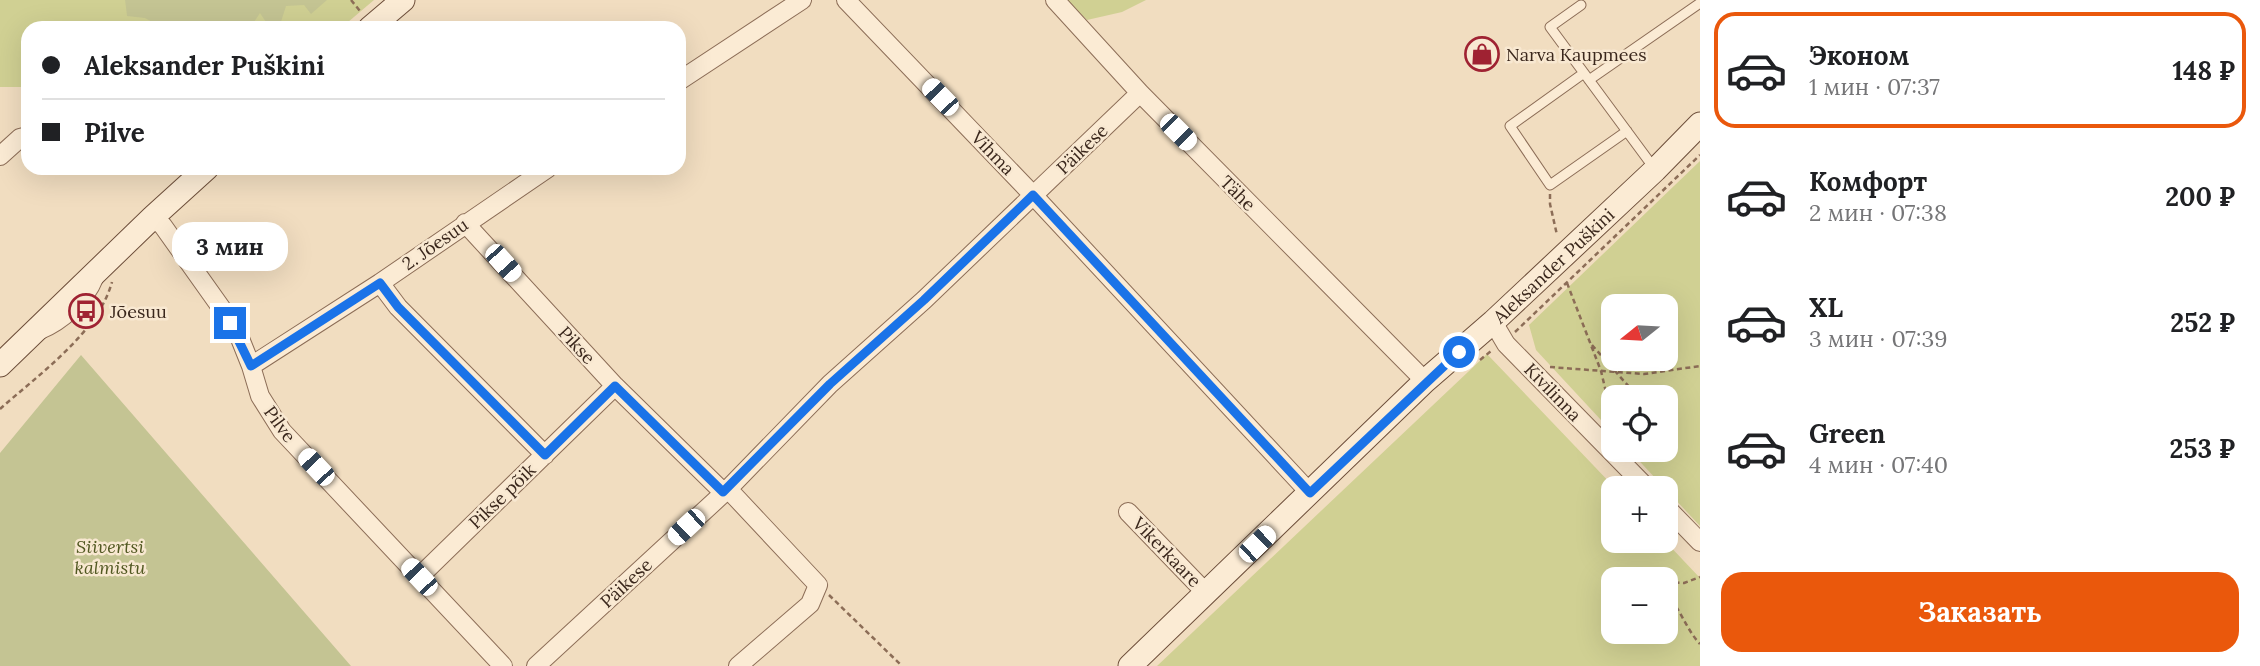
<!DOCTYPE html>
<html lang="ru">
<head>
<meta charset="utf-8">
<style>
  body { margin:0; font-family:Lora,serif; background:#f2f2f2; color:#202124; height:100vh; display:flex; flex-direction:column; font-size:26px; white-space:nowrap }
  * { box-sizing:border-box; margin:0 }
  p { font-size:23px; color:#757577 }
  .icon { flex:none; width:38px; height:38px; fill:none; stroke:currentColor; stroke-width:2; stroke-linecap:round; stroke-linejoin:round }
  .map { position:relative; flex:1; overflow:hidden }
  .details { display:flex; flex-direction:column; background:#fff; width:560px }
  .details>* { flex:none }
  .banner { position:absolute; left:21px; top:21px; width:665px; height:154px; border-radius:21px; box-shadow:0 7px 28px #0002; display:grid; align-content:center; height:154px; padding:0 21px; background:#fff }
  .needle { width:46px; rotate:252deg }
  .buttons { position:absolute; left:1601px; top:294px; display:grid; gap:14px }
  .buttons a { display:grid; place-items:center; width:77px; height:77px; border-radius:14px; background:#fff; box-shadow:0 7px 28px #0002; font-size:35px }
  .end { position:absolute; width:32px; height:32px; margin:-16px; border:9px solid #1a73e8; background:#fff; box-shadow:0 0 0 4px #fff }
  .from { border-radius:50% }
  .bubble { position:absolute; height:49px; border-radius:21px; background:#fff; box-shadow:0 7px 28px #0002; font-size:23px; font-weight:800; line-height:49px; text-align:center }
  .car { position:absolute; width:21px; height:42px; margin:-21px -10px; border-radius:9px; box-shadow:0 0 5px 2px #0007; background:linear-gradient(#fff 24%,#345 0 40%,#fff 0 76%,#345 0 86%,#fff 0) }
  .banner b { display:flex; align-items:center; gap:24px; height:66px; font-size:26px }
  .banner b+b { border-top:2px solid #e0e0e0 }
  .banner i { width:18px; height:18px; background:#202124 }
  ul { padding:12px 0 0; list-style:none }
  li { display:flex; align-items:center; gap:21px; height:116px; margin:0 14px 10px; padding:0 7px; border:4px solid transparent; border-radius:21px }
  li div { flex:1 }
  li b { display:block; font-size:26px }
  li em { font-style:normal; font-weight:800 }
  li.current { border-color:#ea580c }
  li>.icon { width:63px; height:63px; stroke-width:1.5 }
  .primary-button { display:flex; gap:14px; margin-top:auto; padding:14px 21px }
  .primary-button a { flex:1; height:80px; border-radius:21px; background:#ea580c; color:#fff; font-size:28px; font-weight:800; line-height:80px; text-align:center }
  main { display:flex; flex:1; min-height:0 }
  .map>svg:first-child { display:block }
  .green { fill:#d0d093; fill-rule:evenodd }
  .cemetery { fill:#c4c493 }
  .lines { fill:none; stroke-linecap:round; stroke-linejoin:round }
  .lane-casing { stroke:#8c6d57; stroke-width:11 }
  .street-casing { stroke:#8c6d57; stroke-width:20 }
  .secondary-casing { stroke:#6d4e3a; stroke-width:25 }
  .path { stroke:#8c6d57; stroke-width:2.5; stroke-dasharray:5 3.5; stroke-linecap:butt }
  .lane { stroke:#fbebd4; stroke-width:9 }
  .street { stroke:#fbebd4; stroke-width:18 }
  .secondary { stroke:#fbebd4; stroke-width:23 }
  .route { stroke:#1a73e8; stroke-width:9 }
  .labels { text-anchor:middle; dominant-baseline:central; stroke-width:5; stroke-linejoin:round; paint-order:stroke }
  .poi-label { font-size:18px; fill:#3a271c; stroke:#f8e8d1; text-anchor:start }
  .street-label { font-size:18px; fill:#3a271c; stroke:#f8e8d1 }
  .park-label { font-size:18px; font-style:italic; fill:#515821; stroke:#f8e8d1 }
</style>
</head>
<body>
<main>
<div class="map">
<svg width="1700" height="666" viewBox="0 0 1700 666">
  <rect width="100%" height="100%" fill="#f1ddc0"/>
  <!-- green -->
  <path class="green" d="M0,0h374l-33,28h-313v59h-28z
    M1067,0h79l-24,12 -35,8z
    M1700,161v365l-71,-76h37v-53h-52l-1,36 -77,-83 -7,-25zM1614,306h52v53h-52z
    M1487,354l128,134 -1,53h51l35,37v88h-543zM1614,579h52v53h-52z"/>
  <!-- cemetery -->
  <path class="cemetery" d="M125,0h202l-16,14 -7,-9 -18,1 -7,22h-9l-10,-15 -10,15h-61l-12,-7 -14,7 -18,-10 -18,-2z
    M81,355l270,311h-351v-213z"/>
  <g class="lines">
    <!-- lane casing -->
    <g class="lane-casing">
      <path id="lane" d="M1581,5l-31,22 104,141
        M1584,73l-74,53 40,59 77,-54
        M1589,80l111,-77
        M42,334c22,-9 47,-31 56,-54"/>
    </g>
    <!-- street casing -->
    <g class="street-casing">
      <path id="street" d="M846,0l187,195 277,298
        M1055,0l85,93 285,288
        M679,81l123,-81
        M0,156l20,-18 8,-2
        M153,217l10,9 59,83 17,27 12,30 9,30 22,35 221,235
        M465,223l150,163 108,106
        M380,283l18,24 147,148
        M1493,322l13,22 141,144
        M251,366l129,-83 168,-115
        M728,489l90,96 -8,19 -72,62
        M1666,507l34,35
        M1128,512l78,81
        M419,577l196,-191
        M536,666l192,-177 102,-105 94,-84 216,-207"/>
    </g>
    <!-- secondary casing -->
    <g class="secondary-casing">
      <g id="secondary">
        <path d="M370,28l33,-28"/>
        <path d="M0,365l153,-148 54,-49"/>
        <path id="s1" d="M1130,666l295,-285 68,-59 162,-152 45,-46"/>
      </g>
    </g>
    <!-- path -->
    <path class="path" d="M351,0l9,11
      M1550,194v10l7,31
      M1567,283l34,88 13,55
      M1515,332l185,-177
      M1592,345l46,52
      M1480,360l11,-9
      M1550,367l94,7 56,-8
      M0,409c38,-34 98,-76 112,-127
      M1645,570l13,9
      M1666,582l18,1 16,-6
      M1666,593c14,15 20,36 34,51
      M829,595l73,71"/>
    <!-- lane -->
    <use href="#lane" class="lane"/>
    <!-- street -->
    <use href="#street" class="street"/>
    <!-- secondary -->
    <use href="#secondary" class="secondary"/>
  </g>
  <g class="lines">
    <!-- route -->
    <path class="route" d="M230,323l21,43 129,-83 18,24 147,148 70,-69 108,106 107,-108 94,-84 109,-105 277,298 149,-141"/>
  </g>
  <!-- icons -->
  <defs>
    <g id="shop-ring" transform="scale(1.75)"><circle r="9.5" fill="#f8e8d1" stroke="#9f2232" stroke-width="1.5"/><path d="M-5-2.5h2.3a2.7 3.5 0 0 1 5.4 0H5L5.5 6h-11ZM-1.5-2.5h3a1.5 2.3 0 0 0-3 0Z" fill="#9f2232"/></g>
    <g id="bus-ring" transform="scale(1.75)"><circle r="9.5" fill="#f8e8d1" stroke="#9f2232" stroke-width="1.5"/><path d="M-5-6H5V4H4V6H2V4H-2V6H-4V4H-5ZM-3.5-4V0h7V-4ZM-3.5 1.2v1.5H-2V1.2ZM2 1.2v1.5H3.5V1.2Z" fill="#9f2232"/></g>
  </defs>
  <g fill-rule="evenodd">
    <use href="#shop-ring" x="1482" y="54"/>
    <use href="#bus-ring" x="86" y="311"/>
  </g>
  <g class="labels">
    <!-- poi labels -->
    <g class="poi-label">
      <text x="1506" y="54">Narva Kaupmees</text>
      <text x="110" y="311">Jõesuu</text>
    </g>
    <!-- street labels -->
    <g class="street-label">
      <text transform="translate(1082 149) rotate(-44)">Päikese</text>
      <text transform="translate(993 153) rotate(46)">Vihma</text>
      <text transform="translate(1238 193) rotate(45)">Tähe</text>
      <text transform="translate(435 244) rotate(-35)">2. Jõesuu</text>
      <text stroke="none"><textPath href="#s1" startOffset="583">Aleksander Puškini</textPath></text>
      <text transform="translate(577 345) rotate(47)">Pikse</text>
      <text transform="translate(1553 392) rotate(46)">Kivilinna</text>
      <text transform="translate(280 424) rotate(54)">Pilve</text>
      <text transform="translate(502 496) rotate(-44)">Pikse põik</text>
      <text transform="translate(1167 552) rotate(46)">Vikerkaare</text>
      <text transform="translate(626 583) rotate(-43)">Päikese</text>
    </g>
    <!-- park labels -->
    <g class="park-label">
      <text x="110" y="546">Siivertsi<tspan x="110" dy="21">kalmistu</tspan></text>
    </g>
  </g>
</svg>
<div class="buttons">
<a><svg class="needle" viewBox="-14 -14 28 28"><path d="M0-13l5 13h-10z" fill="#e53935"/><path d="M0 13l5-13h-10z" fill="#757577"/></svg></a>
<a><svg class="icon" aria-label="locate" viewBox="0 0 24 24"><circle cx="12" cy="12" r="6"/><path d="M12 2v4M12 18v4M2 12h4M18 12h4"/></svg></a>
<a>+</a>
<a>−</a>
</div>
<i class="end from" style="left:1459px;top:352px"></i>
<i class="end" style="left:230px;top:323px"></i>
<div class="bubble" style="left:172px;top:222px;width:116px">3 мин</div>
<i class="car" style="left:940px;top:97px;rotate:316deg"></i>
<i class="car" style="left:1178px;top:132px;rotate:135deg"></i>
<i class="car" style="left:503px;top:263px;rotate:138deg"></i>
<i class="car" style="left:316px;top:467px;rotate:317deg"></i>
<i class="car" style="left:686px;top:527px;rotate:227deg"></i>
<i class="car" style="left:1257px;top:544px;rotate:46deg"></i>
<i class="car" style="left:419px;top:577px;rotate:317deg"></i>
<div class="banner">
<b><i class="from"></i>Aleksander Puškini</b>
<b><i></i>Pilve</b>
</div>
</div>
<section class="details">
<ul>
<li class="current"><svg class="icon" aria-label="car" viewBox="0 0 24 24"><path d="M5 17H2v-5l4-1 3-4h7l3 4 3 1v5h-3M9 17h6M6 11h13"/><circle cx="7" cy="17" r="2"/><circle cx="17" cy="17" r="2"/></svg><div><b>Эконом</b><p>1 мин · 07:37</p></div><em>148 ₽</em></li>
<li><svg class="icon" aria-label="car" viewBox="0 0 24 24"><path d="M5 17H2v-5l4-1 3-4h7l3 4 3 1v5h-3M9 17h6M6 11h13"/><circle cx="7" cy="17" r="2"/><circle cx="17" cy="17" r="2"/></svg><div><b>Комфорт</b><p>2 мин · 07:38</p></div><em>200 ₽</em></li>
<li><svg class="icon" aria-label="car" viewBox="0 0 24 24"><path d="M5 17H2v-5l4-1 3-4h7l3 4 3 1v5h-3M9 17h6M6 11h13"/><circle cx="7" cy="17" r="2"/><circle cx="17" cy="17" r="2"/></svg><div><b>XL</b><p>3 мин · 07:39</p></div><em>252 ₽</em></li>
<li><svg class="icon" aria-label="car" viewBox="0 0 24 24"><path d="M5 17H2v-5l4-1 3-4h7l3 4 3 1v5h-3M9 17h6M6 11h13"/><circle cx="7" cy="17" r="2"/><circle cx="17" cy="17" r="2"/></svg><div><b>Green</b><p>4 мин · 07:40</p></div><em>253 ₽</em></li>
</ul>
<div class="primary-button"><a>Заказать</a></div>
</section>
</main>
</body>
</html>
